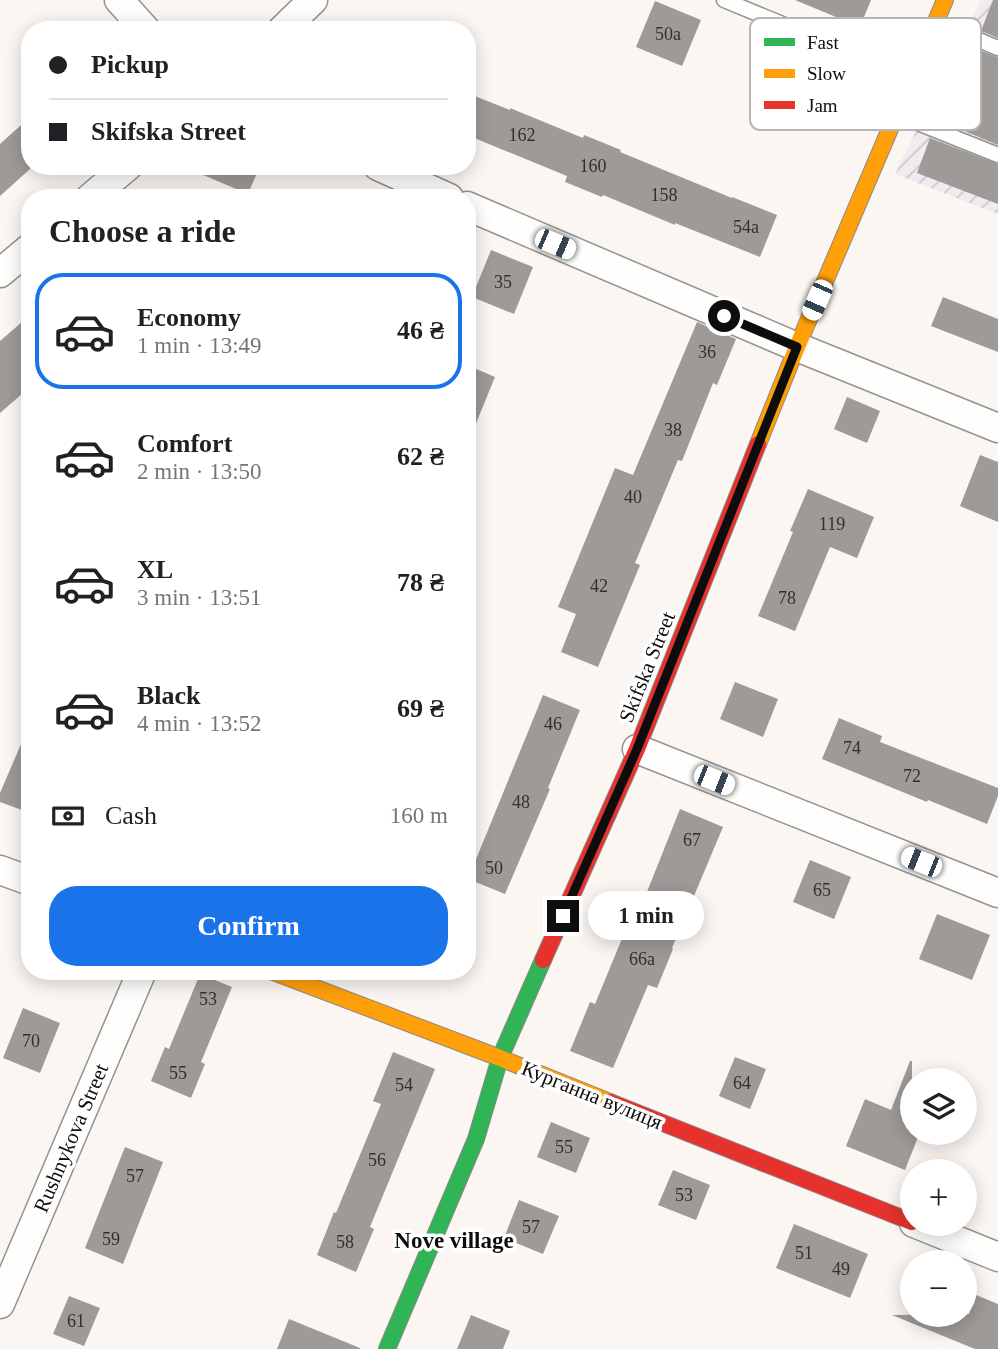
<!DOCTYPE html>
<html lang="en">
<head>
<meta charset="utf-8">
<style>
  body { margin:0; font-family:"Times New Roman",serif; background:#f2f2f2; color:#202124; height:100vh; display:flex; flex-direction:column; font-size:26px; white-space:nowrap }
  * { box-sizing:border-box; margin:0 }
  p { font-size:23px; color:#757577 }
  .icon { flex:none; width:38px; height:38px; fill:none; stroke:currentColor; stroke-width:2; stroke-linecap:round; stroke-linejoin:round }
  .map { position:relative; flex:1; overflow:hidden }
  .side { position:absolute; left:21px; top:189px; width:455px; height:791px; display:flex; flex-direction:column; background:#fff; border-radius:28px; box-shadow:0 4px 18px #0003 }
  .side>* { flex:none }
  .guide { position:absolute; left:21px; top:21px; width:455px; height:154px; border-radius:28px; box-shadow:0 4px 18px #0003; display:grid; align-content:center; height:154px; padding:0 28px; background:#fff }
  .tools { position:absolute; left:900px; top:1068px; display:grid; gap:14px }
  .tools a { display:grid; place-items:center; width:77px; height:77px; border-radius:50%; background:#fff; box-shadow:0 4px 18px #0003; font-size:35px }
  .end { position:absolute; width:32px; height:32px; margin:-16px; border:9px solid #0d0d0d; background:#fff; box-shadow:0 0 0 4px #fff }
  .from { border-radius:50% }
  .bubble { position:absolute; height:49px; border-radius:24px; background:#fff; box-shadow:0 4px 18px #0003; font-size:23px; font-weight:800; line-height:49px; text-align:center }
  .car { position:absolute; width:21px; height:42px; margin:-21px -10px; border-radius:9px; box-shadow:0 0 5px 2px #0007; background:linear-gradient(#fff 24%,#345 0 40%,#fff 0 76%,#345 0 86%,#fff 0) }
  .guide b { display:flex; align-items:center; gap:24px; height:66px; font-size:26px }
  .guide b+b { border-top:2px solid #e0e0e0 }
  .guide i { width:18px; height:18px; background:#202124 }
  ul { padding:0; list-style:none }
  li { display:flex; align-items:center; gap:21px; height:116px; margin:0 14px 10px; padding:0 14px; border:4px solid transparent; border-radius:28px }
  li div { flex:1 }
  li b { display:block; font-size:26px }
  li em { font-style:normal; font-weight:800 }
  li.current { border-color:#1a73e8 }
  li>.icon { width:63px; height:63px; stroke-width:1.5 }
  h2 { padding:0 28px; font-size:32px; line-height:84px }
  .pay { display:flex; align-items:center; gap:18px; height:77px; padding:0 28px; font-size:26px }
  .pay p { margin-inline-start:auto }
  .button { display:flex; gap:14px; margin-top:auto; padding:14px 28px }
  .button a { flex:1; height:80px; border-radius:28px; background:#1a73e8; color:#fff; font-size:28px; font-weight:800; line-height:80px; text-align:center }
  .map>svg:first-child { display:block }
  .industrial { fill:url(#industrial-furrows) }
  .building { fill:#9e9a98 }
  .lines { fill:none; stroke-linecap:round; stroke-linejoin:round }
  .lane-casing { stroke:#949290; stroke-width:17 }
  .street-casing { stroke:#949290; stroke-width:31 }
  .fast-casing { stroke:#8b8987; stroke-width:18 }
  .slow-casing { stroke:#8b8987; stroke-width:18 }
  .jam-casing { stroke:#8b8987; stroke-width:18 }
  .lane { stroke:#fefefd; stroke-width:14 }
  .street { stroke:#fefefd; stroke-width:28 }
  .fast { stroke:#30b455; stroke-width:16 }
  .slow { stroke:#ff9f0a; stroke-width:16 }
  .jam { stroke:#e5322d; stroke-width:16 }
  .route { stroke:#0d0d0d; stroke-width:9 }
  .labels { text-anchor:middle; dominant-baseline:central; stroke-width:7; stroke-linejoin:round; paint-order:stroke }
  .number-label { font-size:18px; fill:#313030 }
  .street-label { font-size:21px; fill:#0d0d0d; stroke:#fff }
  .neighbourhood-label { font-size:23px; font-weight:bold; fill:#0d0d0d; stroke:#fff }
  .key { fill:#fff; stroke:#b6b6b6; stroke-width:2 }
  .key-label { font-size:19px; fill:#0d0d0d }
</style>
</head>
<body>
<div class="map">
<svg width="998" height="1349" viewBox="0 0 998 1349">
  <defs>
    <pattern id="industrial-furrows" width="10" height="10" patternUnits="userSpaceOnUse" patternTransform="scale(1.75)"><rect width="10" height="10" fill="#f0ebef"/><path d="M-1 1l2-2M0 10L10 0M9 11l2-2" fill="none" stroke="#cdc8cc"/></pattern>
  </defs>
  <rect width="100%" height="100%" fill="#fbf6f2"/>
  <!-- industrial -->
  <path class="industrial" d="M981,0h17v214l-103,-40z"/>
  <!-- building -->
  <path class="building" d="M795,0h76l-11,27z
    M993,0h5v38l-17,-7z
    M655,1l46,19 -19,46 -46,-19z
    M951,47l20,8 3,-7 24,9v88l-60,-25 5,-13 -13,-5z
    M467,93l43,17v-2l73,30 1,-3 37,15 -1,2 112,46v-1l45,18 -17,42 -85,-34v2l-72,-30 -1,2 -37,-15 2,-6 -100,-41z
    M30,117v52l-30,27v-52z
    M930,138l68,26v40l-81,-31z
    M182,166h78l-12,28z
    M491,250l42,17 -19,47 -42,-17z
    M943,297l55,22v33l-67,-26z
    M30,315v72l-30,26v-72z
    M697,322l39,17 -19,46 -4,-2 -31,78 -4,-1 -43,103 5,2 -42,102 -37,-15 15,-38 -18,-7 57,-139 18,7z
    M467,365l28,12 -27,66h-1z
    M847,397l33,14 -13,32 -33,-14z
    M980,455l18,7v60l-38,-16z
    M808,489l66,28 -17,41 -27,-11 -35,84 -37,-15 35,-84 -3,-1z
    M735,682l43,17 -15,38 -43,-18z
    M543,695l37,15 -32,78 2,1 -45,105 -37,-15z
    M839,718l43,18 -2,6 118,46v8l-11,28 -59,-24 -1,2 -105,-43z
    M30,723v90l-30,-11v-9z
    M680,809l43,18 -51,121 1,1 -16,39 -9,-3 -35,83 -43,-17 20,-49 5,2 31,-75 5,3z
    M810,860l41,17 -17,42 -41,-17z
    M937,914l53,21 -18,45 -53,-21z
    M200,974l32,13 -31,75 4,2 -14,34 -40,-17 14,-34 4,2z
    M23,1008l37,15 -20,50 -37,-15z
    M393,1052l42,17 -65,158 4,2 -18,43 -39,-17 17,-43 2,1 45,-109 -8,-3z
    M735,1057l31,12 -16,40 -31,-13z
    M910,1061h2v71h8l-15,38 -59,-24 19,-47 26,11z
    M551,1122l39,16 -14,35 -39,-16z
    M125,1147l38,15 -40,102 -38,-16z
    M673,1170l37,15 -14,35 -38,-15z
    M519,1200l40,16 -16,38 -39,-16z
    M794,1224l74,30 -18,44 -74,-30z
    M976,1295l22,9v45h-23l-83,-34 77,-1z
    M69,1296l31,12 -16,38 -31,-12z
    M471,1315l39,16 -7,18h-46z
    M289,1319l71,29v1h-83z"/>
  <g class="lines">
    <!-- lane casing -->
    <g class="lane-casing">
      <path id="lane" d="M724,0l187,77
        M938,23l60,25
        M898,115l100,40"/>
    </g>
    <!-- street casing -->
    <g class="street-casing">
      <path id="street" d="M119,0l27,30
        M282,30l31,-30
        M378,166l71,32
        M90,198l38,-32
        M467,206l330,141 201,81
        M0,273l30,-25
        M637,749l361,144
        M0,870l30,11
        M914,1223l84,34
        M0,1304l142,-333"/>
    </g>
    <!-- fast casing -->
    <g class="fast-casing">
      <path id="fast" d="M387,1349l89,-210 24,-81 43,-98"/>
    </g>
    <!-- slow casing -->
    <g class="slow-casing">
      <path id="slow" d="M758,444l39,-97 148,-347
        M271,971l229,87 110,44"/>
    </g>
    <!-- jam casing -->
    <g class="jam-casing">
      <path id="jam" d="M543,960l94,-211 121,-305
        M610,1102l302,120"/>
    </g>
    <!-- lane -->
    <use href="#lane" class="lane"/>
    <!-- street -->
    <use href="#street" class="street"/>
    <!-- fast -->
    <use href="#fast" class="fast"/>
    <!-- slow -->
    <use href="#slow" class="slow"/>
    <!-- jam -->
    <use href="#jam" class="jam"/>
  </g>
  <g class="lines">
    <!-- route -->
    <path class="route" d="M563,916l74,-167 160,-402 -73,-31"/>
  </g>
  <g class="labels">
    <!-- number labels -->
    <g class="number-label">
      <text x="668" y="34">50а</text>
      <text x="522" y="135">162</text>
      <text x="593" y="166">160</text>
      <text x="664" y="195">158</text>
      <text x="746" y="227">54а</text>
      <text x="503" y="282">35</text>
      <text x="707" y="352">36</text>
      <text x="673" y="430">38</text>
      <text x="633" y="497">40</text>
      <text x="832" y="524">119</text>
      <text x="599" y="586">42</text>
      <text x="787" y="598">78</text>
      <text x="553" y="724">46</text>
      <text x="852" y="748">74</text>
      <text x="912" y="776">72</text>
      <text x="521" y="802">48</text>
      <text x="692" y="840">67</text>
      <text x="494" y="868">50</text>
      <text x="822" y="890">65</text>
      <text x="642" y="959">66а</text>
      <text x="208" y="999">53</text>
      <text x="31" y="1041">70</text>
      <text x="178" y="1073">55</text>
      <text x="742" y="1083">64</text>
      <text x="404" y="1085">54</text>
      <text x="564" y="1147">55</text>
      <text x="377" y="1160">56</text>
      <text x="135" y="1176">57</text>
      <text x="684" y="1195">53</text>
      <text x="531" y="1227">57</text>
      <text x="111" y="1239">59</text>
      <text x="345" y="1242">58</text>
      <text x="804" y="1253">51</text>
      <text x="841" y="1269">49</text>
      <text x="76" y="1321">61</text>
    </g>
    <!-- street labels -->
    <g class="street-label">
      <text transform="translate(647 667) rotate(-68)">Skifska Street</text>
      <text transform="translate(592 1095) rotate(22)">Курганна вулиця</text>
      <text transform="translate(71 1138) rotate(-67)">Rushnykova Street</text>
    </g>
    <!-- neighbourhood labels -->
    <g class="neighbourhood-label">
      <text x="454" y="1240">Nove village</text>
    </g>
  </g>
  <!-- legend -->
  <rect x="750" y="18" width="231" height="112" rx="10" class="key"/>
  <rect x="764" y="38" width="31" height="8" fill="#30b455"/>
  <rect x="764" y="69" width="31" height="9" fill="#ff9f0a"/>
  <rect x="764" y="101" width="31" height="8" fill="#e5322d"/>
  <g class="key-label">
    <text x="807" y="49">Fast</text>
    <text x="807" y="80">Slow</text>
    <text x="807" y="112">Jam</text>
  </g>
</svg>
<div class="tools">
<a><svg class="icon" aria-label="layers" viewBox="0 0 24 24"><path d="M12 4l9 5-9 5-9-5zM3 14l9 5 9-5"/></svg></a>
<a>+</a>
<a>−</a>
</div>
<i class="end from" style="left:724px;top:316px"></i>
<i class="end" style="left:563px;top:916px"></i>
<div class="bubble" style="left:588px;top:891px;width:116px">1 min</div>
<i class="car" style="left:555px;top:244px;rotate:113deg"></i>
<i class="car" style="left:817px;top:300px;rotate:204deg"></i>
<i class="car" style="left:714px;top:780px;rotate:112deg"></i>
<i class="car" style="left:921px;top:862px;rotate:292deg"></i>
<div class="guide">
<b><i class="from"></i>Pickup</b>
<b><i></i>Skifska Street</b>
</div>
<section class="side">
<h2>Choose a ride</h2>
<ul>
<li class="current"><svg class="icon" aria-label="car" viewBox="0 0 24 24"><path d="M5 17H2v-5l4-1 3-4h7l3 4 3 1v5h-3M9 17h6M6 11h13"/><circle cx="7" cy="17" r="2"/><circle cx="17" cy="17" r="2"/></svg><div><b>Economy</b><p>1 min · 13:49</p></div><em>46 ₴</em></li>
<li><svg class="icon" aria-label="car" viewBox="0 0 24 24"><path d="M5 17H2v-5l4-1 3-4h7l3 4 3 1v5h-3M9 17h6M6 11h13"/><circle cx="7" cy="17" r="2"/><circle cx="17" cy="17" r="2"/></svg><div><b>Comfort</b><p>2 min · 13:50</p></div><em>62 ₴</em></li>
<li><svg class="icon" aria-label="car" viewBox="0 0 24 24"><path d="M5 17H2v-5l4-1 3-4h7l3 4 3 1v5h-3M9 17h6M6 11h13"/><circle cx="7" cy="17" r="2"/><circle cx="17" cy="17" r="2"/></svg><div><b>XL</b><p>3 min · 13:51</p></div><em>78 ₴</em></li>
<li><svg class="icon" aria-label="car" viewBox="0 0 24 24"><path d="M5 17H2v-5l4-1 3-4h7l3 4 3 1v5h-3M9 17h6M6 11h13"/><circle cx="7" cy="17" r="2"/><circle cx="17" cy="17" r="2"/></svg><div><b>Black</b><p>4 min · 13:52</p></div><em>69 ₴</em></li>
</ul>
<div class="pay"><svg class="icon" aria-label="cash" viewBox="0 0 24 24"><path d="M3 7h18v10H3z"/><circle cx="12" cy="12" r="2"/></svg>Cash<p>160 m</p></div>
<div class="button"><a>Confirm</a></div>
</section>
</div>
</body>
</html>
